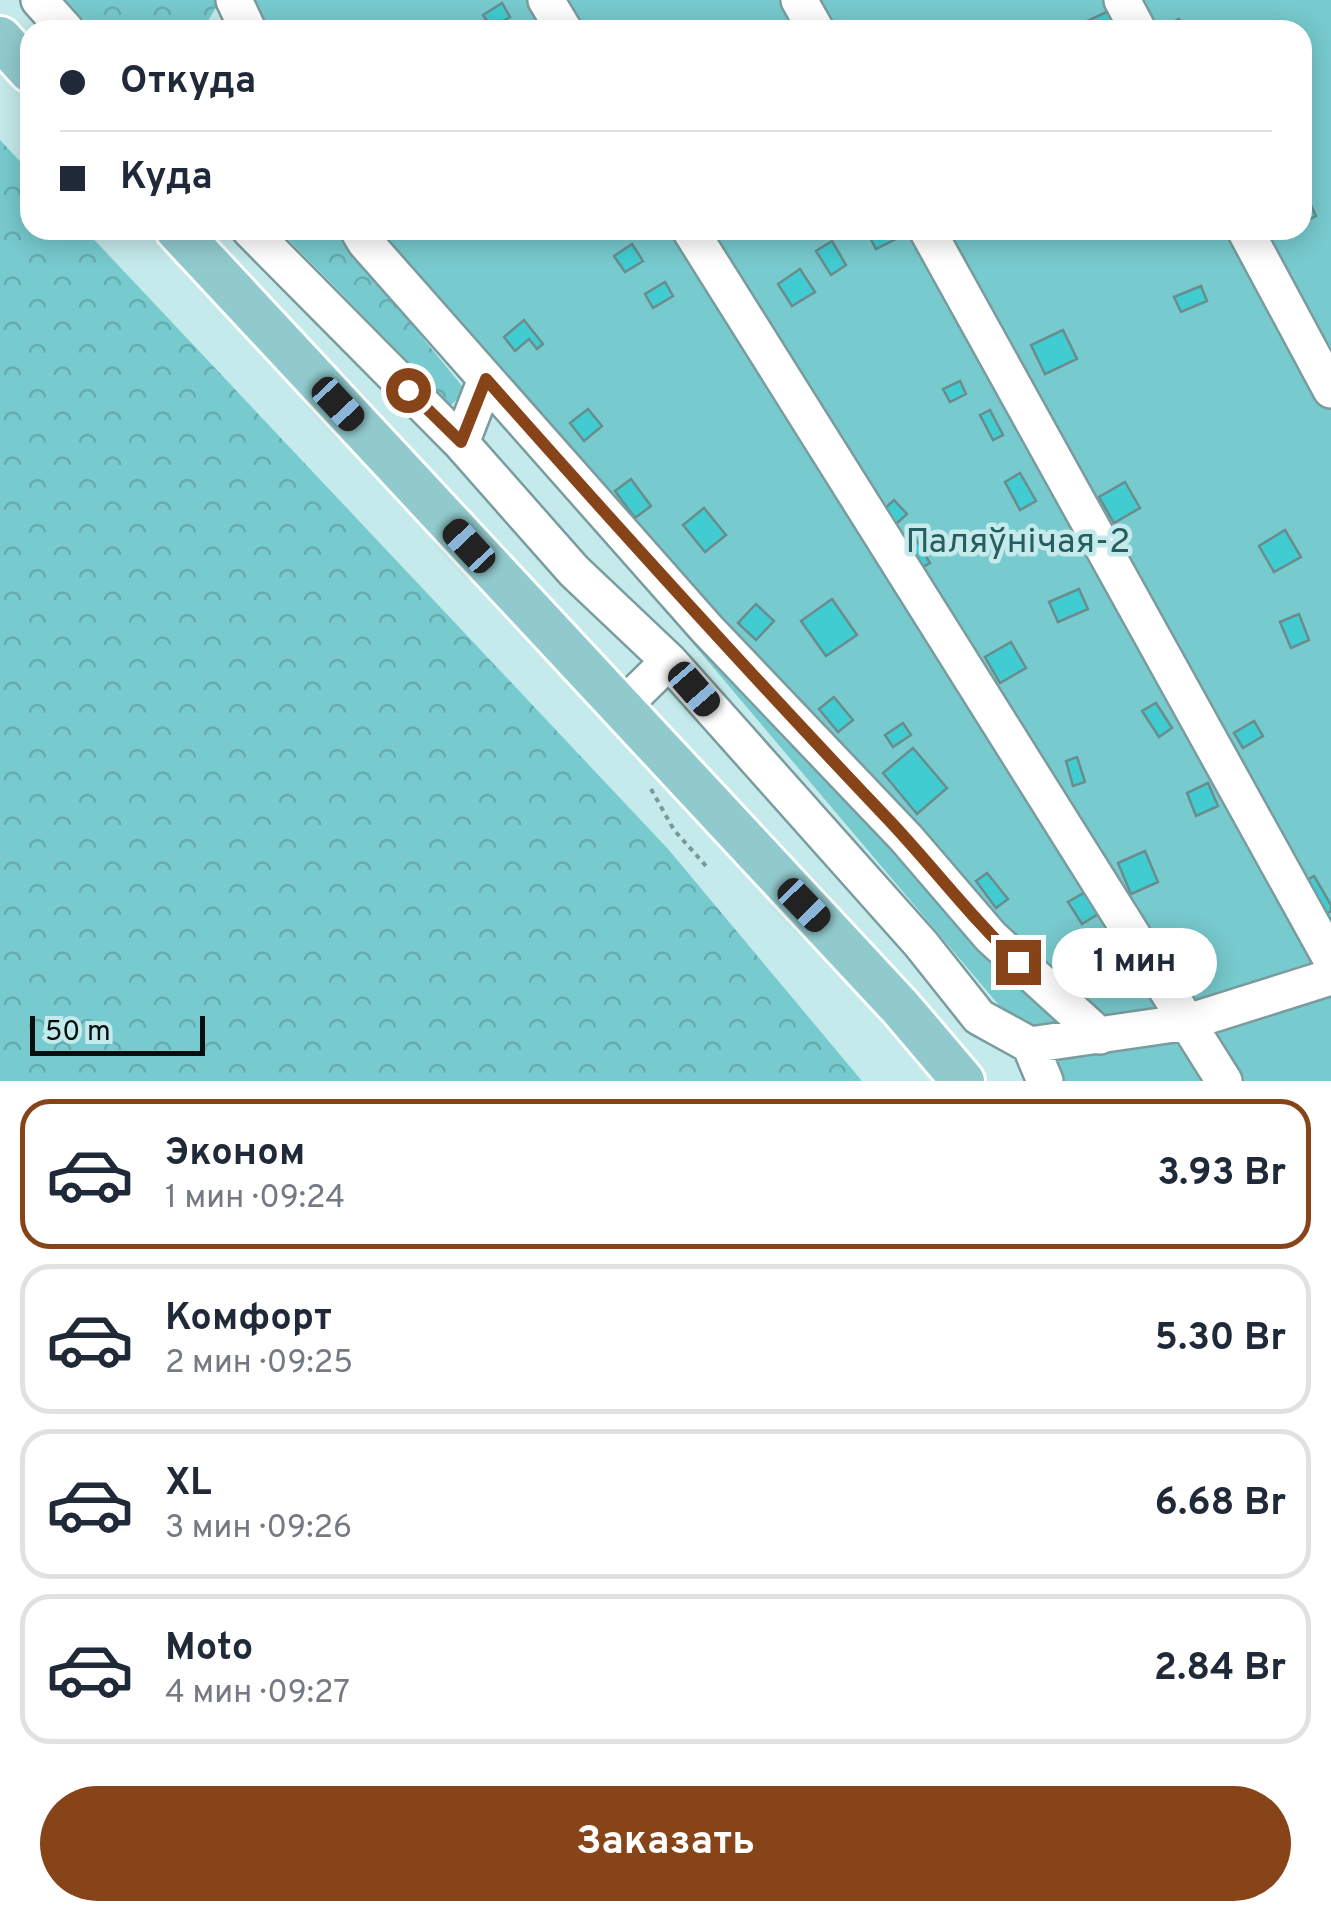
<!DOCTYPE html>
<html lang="ru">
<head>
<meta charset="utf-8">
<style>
  body { margin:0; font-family:Overpass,sans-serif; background:#f6f6f7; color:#1f2937; height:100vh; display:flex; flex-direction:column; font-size:38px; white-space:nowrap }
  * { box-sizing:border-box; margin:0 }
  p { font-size:32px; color:#747a83 }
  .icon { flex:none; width:55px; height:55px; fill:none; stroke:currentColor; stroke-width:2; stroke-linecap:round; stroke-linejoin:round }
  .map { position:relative; height:1081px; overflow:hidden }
  .sheet { display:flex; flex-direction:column; background:#fff; flex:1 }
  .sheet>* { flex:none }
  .hud { position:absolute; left:20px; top:20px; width:1292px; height:220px; border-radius:30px; box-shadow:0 5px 25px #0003; display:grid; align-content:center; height:220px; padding:0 40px; background:#fff }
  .scale { position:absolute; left:30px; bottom:25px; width:175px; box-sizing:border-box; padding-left:10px; border:5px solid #040f10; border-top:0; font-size:28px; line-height:35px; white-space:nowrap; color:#040f10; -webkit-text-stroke:8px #c5eaeb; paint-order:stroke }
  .end { position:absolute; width:45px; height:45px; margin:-22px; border:12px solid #884419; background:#fff; box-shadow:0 0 0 5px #fff }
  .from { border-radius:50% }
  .bubble { position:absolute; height:70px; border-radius:35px; background:#fff; box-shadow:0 5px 25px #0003; font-size:32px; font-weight:700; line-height:70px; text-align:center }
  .car { position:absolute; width:30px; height:60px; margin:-30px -15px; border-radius:12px; box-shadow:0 0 8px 2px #0007; background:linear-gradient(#222 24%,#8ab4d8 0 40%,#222 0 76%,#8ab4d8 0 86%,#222 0) }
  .hud b { display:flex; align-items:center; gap:35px; height:95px; font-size:38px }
  .hud b+b { border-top:2px solid #e0e1e3 }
  .hud i { width:25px; height:25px; background:#1f2937 }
  ul { padding:18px 0 0; list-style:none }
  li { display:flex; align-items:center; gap:30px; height:150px; margin:0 20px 15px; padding:0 20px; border:5px solid #e0e1e3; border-radius:30px }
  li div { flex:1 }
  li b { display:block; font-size:38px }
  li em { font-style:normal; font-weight:700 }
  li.active { border-color:#884419 }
  li>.icon { width:90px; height:90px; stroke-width:1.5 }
  .cta { display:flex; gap:20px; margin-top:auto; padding:20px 40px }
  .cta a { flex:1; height:115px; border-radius:60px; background:#884419; color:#fff; font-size:40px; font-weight:700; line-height:115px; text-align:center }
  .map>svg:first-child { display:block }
  .forest { fill:url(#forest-crowns) }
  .garden { fill:#77cace }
  .building { fill:#41ccd1; stroke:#6a8c8d; stroke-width:2.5 }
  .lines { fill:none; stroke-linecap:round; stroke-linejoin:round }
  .minor-casing { stroke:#7a9c9e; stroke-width:40 }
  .major-casing { stroke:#fff; stroke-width:48 }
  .path { stroke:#7c9798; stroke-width:4; stroke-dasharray:5 5; stroke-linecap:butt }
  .minor { stroke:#fff; stroke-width:35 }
  .major { stroke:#91cacd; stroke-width:42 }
  .route { stroke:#884419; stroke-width:12 }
  .labels { text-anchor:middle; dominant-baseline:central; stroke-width:9; stroke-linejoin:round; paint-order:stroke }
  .park-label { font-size:35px; fill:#265e60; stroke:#c5eaeb }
</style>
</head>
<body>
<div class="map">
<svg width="1331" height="1081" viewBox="0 0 1331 1081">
  <defs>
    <pattern id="forest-crowns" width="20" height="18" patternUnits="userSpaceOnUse" patternTransform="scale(2.5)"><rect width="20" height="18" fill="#77cace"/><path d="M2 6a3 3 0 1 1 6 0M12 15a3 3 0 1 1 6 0" fill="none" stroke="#65acb0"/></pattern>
  </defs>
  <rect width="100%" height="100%" fill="#c5eaeb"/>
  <!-- forest -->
  <path class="forest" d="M66,0h154l-17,30h-110z
    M0,140l30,32v58h55l583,619 194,232h-862z
    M279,230h65l25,42 97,119 -15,14z"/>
  <!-- garden -->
  <path class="garden" d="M239,0h1092v1081h-274l-10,-19 -704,-832h959v-200h-1050z"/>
  <!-- building -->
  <path class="building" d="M502,3l8,14 -18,11 -9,-13z
    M1111,10l9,20h-29l-4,-9z
    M1179,19l6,11h-27z
    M1305,193l11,23 -14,7v-29z
    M866,230h28l4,8 -22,11z
    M832,241l14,24 -15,10 -15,-24z
    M632,244l11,17 -18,11 -11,-16z
    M800,269l15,23 -23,14 -14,-22z
    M665,282l8,14 -20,12 -8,-14z
    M1201,286l6,15 -26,11 -7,-15z
    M524,320l19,24 -6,5 -8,-10 -14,12 -11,-14z
    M1063,330l14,29 -32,15 -14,-29z
    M960,381l6,13 -16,8 -7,-13z
    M588,409l14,17 -18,15 -14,-18z
    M990,410l13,25 -10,5 -13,-25z
    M1020,473l16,28 -16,9 -15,-28z
    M631,479l20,27 -16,12 -20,-27z
    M1125,482l15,26 -26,15 -15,-26z
    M894,500l13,14 -12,11 -13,-14z
    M704,508l22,27 -21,17 -22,-27z
    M1285,530l16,27 -27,15 -15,-26z
    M913,534l17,29 -14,8 -16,-29z
    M1079,589l9,20 -30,13 -9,-20z
    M832,599l25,36 -31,21 -25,-35z
    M756,604l18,17 -18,19 -18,-17z
    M1299,614l10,26 -18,8 -11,-26z
    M1011,642l15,26 -26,15 -15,-26z
    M834,697l19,23 -15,12 -19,-23z
    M1156,703l16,25 -13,9 -17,-26z
    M1254,721l9,15 -20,12 -9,-15z
    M903,723l8,12 -18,12 -8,-12z
    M913,748l34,40 -30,26 -34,-41z
    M1077,757l8,25 -12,4 -7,-25z
    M1208,783l10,23 -22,10 -9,-23z
    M1145,851l13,31 -27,12 -13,-31z
    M987,873l21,26 -12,9 -20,-27z
    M1314,876l17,29v6l-13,8 -19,-34z
    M1094,887l12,22 -24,15 -14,-22z"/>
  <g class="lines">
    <!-- minor casing -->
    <g class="minor-casing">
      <path id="minor" d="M39,0l27,30
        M234,0l14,30
        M546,0l18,30
        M799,0l17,30
        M1122,0l16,30
        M250,230l211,213 113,128 95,90 252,283 58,73 51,28 158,-23 143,-45
        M358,230l7,12 342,387 199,209 85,99 109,99
        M690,230l534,851
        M927,230l404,729
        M1245,230l86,160
        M461,443l25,-64
        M620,709l49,-48
        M1030,1045l15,36"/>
    </g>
    <!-- major casing -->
    <g class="major-casing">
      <path id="major" d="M0,38l30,33
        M177,230l723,777 63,74"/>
    </g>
    <!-- path -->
    <path class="path" d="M651,789l23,41 32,36"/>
    <!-- minor -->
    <use href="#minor" class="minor"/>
    <!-- major -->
    <use href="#major" class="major"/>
  </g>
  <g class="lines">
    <!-- route -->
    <path class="route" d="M408,390l53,52 25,-63c131,148 263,294 399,437 46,48 85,101 133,146"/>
  </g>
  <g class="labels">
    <!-- park labels -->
    <g class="park-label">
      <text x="1018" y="543">Паляўнічая-2</text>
    </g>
  </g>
</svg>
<div class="scale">50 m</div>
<i class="end from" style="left:408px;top:390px"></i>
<i class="end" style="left:1018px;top:962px"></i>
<div class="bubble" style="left:1052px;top:928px;width:165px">1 мин</div>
<i class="car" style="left:338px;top:404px;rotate:137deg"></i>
<i class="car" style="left:469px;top:546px;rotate:317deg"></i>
<i class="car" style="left:694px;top:689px;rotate:139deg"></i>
<i class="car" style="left:804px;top:905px;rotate:136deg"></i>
<div class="hud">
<b><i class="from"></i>Откуда</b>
<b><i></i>Куда</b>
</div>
</div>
<section class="sheet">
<ul>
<li class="active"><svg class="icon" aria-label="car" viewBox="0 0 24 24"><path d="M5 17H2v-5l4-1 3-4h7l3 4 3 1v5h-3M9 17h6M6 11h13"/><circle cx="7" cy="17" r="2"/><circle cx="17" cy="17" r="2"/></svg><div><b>Эконом</b><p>1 мин · 09:24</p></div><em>3.93 Br</em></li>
<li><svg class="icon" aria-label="car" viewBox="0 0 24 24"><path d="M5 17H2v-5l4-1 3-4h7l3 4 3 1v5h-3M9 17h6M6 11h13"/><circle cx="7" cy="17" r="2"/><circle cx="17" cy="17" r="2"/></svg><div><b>Комфорт</b><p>2 мин · 09:25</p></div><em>5.30 Br</em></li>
<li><svg class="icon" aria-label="car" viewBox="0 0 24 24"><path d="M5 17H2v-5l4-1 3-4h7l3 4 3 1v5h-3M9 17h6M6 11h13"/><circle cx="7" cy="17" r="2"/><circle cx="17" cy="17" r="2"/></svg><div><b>XL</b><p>3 мин · 09:26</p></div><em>6.68 Br</em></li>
<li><svg class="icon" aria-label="car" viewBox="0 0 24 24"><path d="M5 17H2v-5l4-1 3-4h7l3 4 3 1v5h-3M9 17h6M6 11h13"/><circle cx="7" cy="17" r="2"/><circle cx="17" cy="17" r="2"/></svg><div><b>Moto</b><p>4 мин · 09:27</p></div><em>2.84 Br</em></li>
</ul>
<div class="cta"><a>Заказать</a></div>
</section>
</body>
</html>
